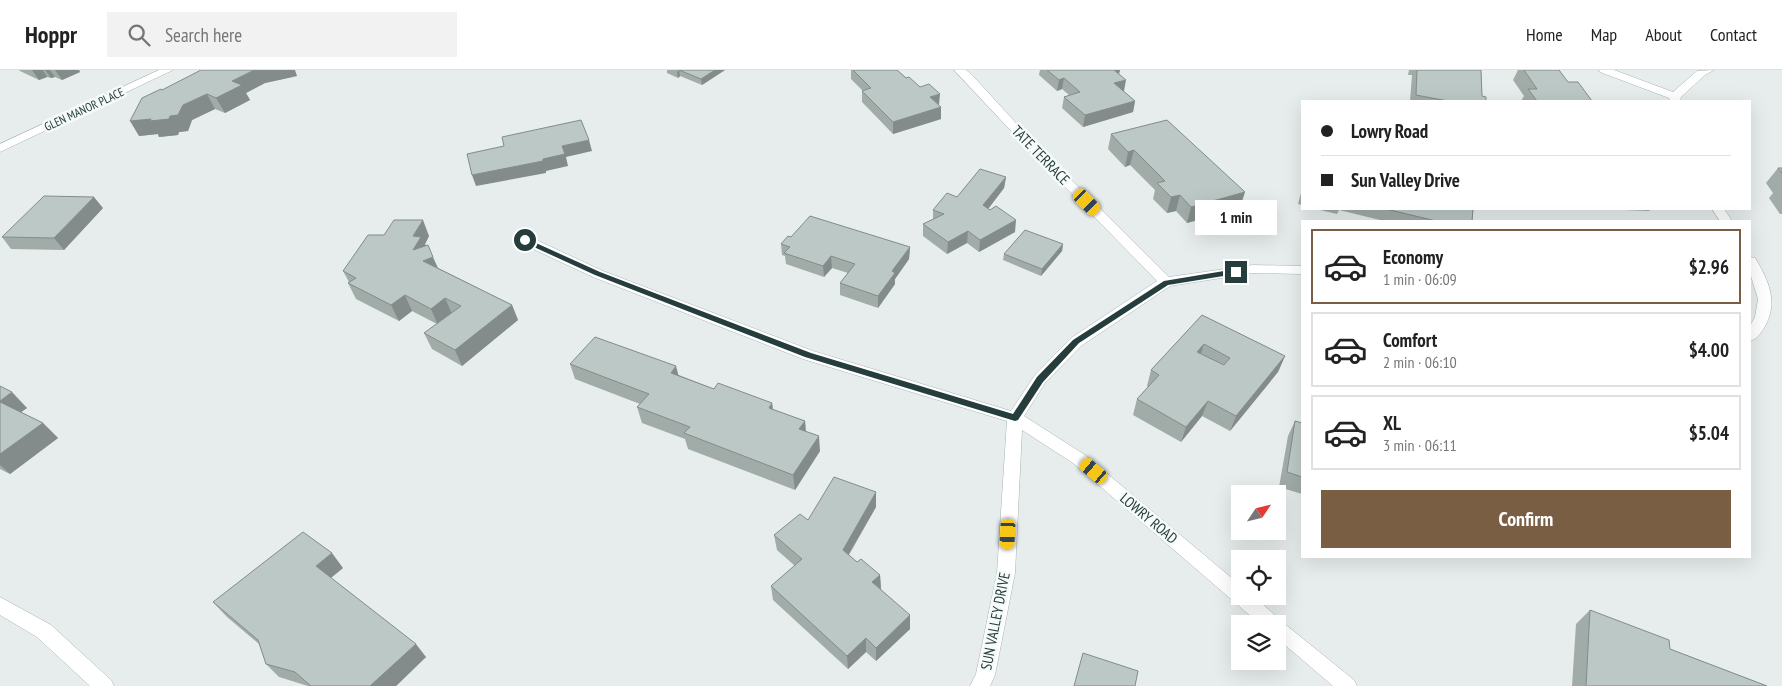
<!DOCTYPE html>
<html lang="en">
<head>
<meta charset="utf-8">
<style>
  body { margin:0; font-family:"PT Sans Narrow",sans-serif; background:#f2f2f2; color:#222; height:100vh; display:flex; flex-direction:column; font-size:19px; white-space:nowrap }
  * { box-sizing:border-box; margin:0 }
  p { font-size:16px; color:#767676 }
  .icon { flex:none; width:28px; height:28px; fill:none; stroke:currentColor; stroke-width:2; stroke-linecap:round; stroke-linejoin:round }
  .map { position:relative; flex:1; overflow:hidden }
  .side { position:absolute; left:1301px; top:150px; width:450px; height:338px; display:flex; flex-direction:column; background:#fff; border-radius:0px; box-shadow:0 5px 20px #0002 }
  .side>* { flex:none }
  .top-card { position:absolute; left:1301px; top:30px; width:450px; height:110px; border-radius:0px; box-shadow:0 5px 20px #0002; display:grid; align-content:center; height:110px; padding:0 20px; background:#fff }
  .needle { width:32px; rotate:55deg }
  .tools { position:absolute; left:1231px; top:415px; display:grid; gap:10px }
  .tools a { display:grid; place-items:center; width:55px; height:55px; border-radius:0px; background:#fff; box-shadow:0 5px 20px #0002; font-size:25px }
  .end { position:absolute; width:22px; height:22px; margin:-11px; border:6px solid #263d3d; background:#fff; box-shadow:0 0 0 2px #fff }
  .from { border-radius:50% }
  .bubble { position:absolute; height:35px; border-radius:0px; background:#fff; box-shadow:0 5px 20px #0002; font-size:16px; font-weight:700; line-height:35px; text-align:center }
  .car { position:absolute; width:15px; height:30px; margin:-15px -8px; border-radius:6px; box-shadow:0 0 4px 1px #0007; background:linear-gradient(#f5c518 24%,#345 0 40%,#f5c518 0 76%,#345 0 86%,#f5c518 0) }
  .top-card b { display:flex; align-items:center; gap:18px; height:48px; font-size:19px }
  .top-card b+b { border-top:1px solid #e0e0e0 }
  .top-card i { width:12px; height:12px; background:#222 }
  ul { padding:9px 0 0; list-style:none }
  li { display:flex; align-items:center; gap:15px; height:75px; margin:0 10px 8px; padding:0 10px; border:2px solid #e0e0e0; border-radius:0px }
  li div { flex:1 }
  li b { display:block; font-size:19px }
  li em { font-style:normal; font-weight:700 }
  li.active { border-color:#795e44 }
  li>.icon { width:45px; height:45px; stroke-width:1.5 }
  .cta { display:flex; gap:10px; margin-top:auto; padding:10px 20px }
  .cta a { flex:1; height:58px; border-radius:0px; background:#795e44; color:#fff; font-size:20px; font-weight:700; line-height:58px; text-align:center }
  header { display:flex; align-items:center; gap:30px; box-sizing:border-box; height:70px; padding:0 25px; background:#fff; border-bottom:1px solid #e0e0e0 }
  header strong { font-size:24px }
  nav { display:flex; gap:28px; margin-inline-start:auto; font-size:18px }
  .search { width:350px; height:45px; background:#f2f2f2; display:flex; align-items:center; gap:12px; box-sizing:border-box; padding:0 18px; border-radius:0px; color:#767676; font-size:19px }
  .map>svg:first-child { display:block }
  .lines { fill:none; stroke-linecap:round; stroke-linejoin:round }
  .minor-casing { stroke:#a9b5b4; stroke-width:1 }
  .minor { fill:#fff; fill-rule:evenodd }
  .wall { fill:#a1aca9 }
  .shaded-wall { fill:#838c8a }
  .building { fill:#bbc8c5; stroke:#838c8a; fill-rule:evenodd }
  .route { fill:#263d3d }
  .labels { text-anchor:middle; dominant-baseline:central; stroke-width:5; stroke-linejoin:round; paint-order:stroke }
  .far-street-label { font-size:12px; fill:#263d3d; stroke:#f6faf9 }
  .street-label { font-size:15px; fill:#263d3d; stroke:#f6faf9 }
</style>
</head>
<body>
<header>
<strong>Hoppr</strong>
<div class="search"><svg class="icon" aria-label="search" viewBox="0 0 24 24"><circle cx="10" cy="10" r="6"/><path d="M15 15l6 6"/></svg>Search here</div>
<nav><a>Home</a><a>Map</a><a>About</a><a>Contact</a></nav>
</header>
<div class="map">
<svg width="1782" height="616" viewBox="0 0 1782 616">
  <rect width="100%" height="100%" fill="#e6edec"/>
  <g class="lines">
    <!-- minor casing -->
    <g class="minor-casing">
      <path id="minor" d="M159,0h14l-173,82v-8z
        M954,0h12l6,5 65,71 132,131 84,-12 49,1v8l-49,-1 -83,13 -89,60 -36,37 -21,33 61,39 155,130v11h14l27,25 73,59 3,6h-24l-55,-47v-15h-18l-187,-161 -51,-33 -7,143 -20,102 -5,11h-20l6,-12 21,-101 10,-152 -204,-62 -210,-82 -73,-34 -2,-3 7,-4 5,1 73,34 210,80 198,60 24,-36 36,-37 86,-57 -128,-131z
        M1599,0h15l59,22 24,-21 17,-1 -9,5 -24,22 -1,4h-10l-1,-3 -69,-26z
        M1712,139h12l8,12h-12z
        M1750,187l5,1c14,23 24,45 9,70 -4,6 -7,11 -14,13v-15l5,-9 3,-18 -8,-26z
        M0,527l51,28 60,55 3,6h-24l-53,-49 -37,-22z"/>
    </g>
    <!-- minor -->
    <use href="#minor" class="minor"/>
  </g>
  <!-- wall -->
  <path class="wall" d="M19,0h60l1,2 -18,8 -7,-3 -4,1 -4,-1 -8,3 -19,-9z
    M667,0h58l-23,15 -22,-9 -2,2 -11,-5z
    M851,0h46l42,35 2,14 -48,15 -31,-32v-11h1l-12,-12z
    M1040,0h80l-1,4 4,17 12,10 -2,11 -50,15 -21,-19 2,-11 5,-2 -7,-6 -5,2 -18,-16z
    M1409,0h72l1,26 4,5h-76l2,-26h-4z
    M1518,0h41l9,12 24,19h6h-77l3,-5 -11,-16z
    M297,6l-32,7 -19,10 4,7 -25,13 -10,-4 -23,11 -4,11 -9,1 -1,3 -19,2 -1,-3 -19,2 23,-46z
    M1111,64l129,74 -53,15 -11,-12 -9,2 -14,-14 2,-9 -25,-25 -5,2 -17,-18z
    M1778,98h4v46h-2l-11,-16 4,-5 -7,-10z
    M1006,107l-2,11 -16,21 27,23 -36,20 -12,-9 -20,11 -24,-18v-12l10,-5v-9l24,-13z
    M1302,119v16l-4,-1z
    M103,138l-39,42 -53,-1 -9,-12z
    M1316,139h157l-1,12h-88l-45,-11 -2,4z
    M1599,139h52l-2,2z
    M429,166l-4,8 13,24 74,37 6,15 -56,46 -30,-17 -8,-16 13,-9 -25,-13 -13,10 -43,-22 -8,-16 1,-1 -6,-11z
    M791,167l119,10 -1,12 -14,20v5l-17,24 -38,-13v-12l8,-10 -16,-5 -8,9 -38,-13 -1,-8 -3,-1 -1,-11z
    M1063,174l-1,7 -21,25 -38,-16 1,-6z
    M1202,245l83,41 -7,16 -48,59 -28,-15 -21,26 -48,-27 4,-16 11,-12 -1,-1 4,-16z
    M570,294l109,11 35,14 58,14 1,7 32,11 1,10 14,20 -25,39 -107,-41 -3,-10 -43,-16 -5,-16 3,-3 -65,-25z
    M0,316l27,22 -6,4 22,11 15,15 -48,36 -10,-5z
    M1295,351l7,2v71l-23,-7 9,-51z
    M876,437l-27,48 8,7 23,13 1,14 29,40 -34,32 -10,-9 -18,17 -75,-69 -2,-14 24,-20 -18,-16 -3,-15 34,-15z
    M343,498l-12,10 95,79 -30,29h-88l-29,-9 -13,-13 -7,-20 -32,-27 -14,-15z
    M1590,540l80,39 97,37h-195l4,-62z"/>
  <!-- shaded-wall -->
  <path class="shaded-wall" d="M32,0h11l4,7 -8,3z
    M45,0h5l5,7 -4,1z
    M55,0h24l1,2 -18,8z
    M254,0h41l2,6 -32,7 -19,10 4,7 -25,13 -9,-15 16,-17z
    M679,0l1,6 -2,2 -1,-6z
    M715,0h10l-23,15 -1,-6z
    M1108,0h12l-1,4z
    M1064,8l-2,11 -5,2 2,-11z
    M1126,10l-2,11 -12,3 2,-11z
    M207,24l8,15 -23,11 -4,11 -9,1 -1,3 -19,2 -1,-3 -19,2 -9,-15 40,-5 13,-11z
    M940,24l-1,11 -9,-8z
    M1135,31l-2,11 -50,15 2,-12z
    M941,37v12l-48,15v-12z
    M589,70l3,11 -26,6 2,9 -22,5v2l-70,13 -4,-11 71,-16 19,-13z
    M1134,80l-4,15 -5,2 3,-15z
    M1006,107l-2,11 -22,29 1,-12z
    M1245,122l-5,16 -53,15 4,-16z
    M1180,125l-4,16 -9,2 4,-16z
    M94,127l9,11 -39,42 -10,-12z
    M423,150l6,16 -4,8 3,8 5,5 7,16 -10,3 -17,-26v-14z
    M1016,150l-1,12 -36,20 1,-12z
    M968,161l-1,12 -20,11 1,-12z
    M1063,174l-1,7 -21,25 1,-7z
    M910,177l-1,12 -14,20v5l-17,24v-12l14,-25z
    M831,186l1,12 -8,9 -1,-11z
    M405,225l7,16 -13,10 -8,-16z
    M445,228l7,16 -14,11 -7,-16z
    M512,235l6,15 -56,46 -7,-16z
    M1204,274l-5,16 -2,-8z
    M1285,286l-7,16 -48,59 6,-15z
    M676,296l4,15 -9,-8z
    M12,322l15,16 -13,9 -14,-14v-2z
    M1208,331l-6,15 -21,26 5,-15z
    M772,333l2,15 -5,-10z
    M805,351l1,16 -7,-8z
    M43,353l15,15 -48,36 -10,-9v-11z
    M819,366l1,15 -25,39 -2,-15z
    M876,422v15l-33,57v-14z
    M332,483l11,15 -15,12 -12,-14z
    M880,505l1,14 -9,-7z
    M910,545v14l-34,32v-13z
    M866,568v14l-18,17 -1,-13z
    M416,574l10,13 -30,29h-26z"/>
  <!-- building -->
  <path class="building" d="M201,0h53l-22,11 10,4 -26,13 -9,-4 -24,11 -5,10 -8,1 -1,3 -19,2 1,-2 -21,2 12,-23 19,-9 1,1z
    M679,0h36l-14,9z
    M853,0h44l9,8 3,-1 11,10 9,-3 11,10 -10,3 11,10 -48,15 -31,-31 9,-3z
    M1047,0h67l12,10 -12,3 21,18 -50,14 -21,-18 16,-5 -16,-14 -5,2z
    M1417,0h64l1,26 4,1v4h-38l-32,-6z
    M1524,0h35l9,12h10l14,19h6h-61l-9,-12h9z
    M581,50l8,20 -27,6 3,8 -22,5v2l-71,14 -5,-21 37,-8 -2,-9z
    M1167,50l78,72 -54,15 -11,-12 -9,2 -14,-14 8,-2 -31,-31 -6,2 -17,-18z
    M1778,98h4v5z
    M980,99l26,8 -23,28 7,5 6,-4 20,14 -36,20 -12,-9 -20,11 -25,-18 21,-10 -11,-4 14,-17 10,4z
    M44,126l50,1 -40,41 -52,-1z
    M1386,139h87l-1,12h-36z
    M810,146l100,31 -18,24 3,2 -17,23 -38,-13 15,-19 -24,-8 -8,10 -39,-13 6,-6 -9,-3 7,-8 3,1z
    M394,150h29l-10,16 8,1 -8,13 15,-5 5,12 -10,4 89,44 -57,45 -31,-17 37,-27 -16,-8 -14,11 -26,-14 -14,10 -43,-22 8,-5 -13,-7 25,-36h16z
    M1025,160l38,14 -21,25 -38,-15z
    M1202,245l83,41 -49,60 -28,-15 -22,26 -49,-28 22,-24 -8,-5zM1204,274l26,14 -6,7 -27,-13z
    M595,267l81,29 -5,7 43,16 4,-6 54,20 -3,5 36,13 -6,8 20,7 -26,39 -109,-42 6,-6 -53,-20 12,-13 -79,-30z
    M0,316l12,6 -12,9z
    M0,332l43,21 -43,31z
    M1295,351l7,2v54l-15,-5z
    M834,407l42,15 -33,58 14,12 4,-3 19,16 -8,7 38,33 -34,33 -10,-10 -19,18 -76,-70 31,-27 -28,-24 26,-21 8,6z
    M303,462l29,21 -16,13 100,78 -46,42h-59l-16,-14 -29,-8 -8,-24 -45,-38z
    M1590,540l79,30 1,9 97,37h-181z
    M1083,583l55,18 -3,15h-61z"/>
  <!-- route -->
  <path class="route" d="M525,168l75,34 211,81 202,61 24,-37 36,-37 91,-59 72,-12 4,3 -4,2 -68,11 -89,58 -36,39 -25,38 -3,1 -210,-64 -210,-82 -72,-33 -2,-2z"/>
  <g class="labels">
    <!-- far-street labels -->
    <g class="far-street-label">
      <text transform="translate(84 39) rotate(-25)">GLEN MANOR PLACE</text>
    </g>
    <!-- street labels -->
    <g class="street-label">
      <text transform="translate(1041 85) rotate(46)">TATE TERRACE</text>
      <text transform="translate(1149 448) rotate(40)">LOWRY ROAD</text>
      <text transform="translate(995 551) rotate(-79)">SUN VALLEY DRIVE</text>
    </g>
  </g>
</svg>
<div class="tools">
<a><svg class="needle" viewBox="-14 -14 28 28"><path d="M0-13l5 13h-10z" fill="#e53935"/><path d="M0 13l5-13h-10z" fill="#767676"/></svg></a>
<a><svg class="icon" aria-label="locate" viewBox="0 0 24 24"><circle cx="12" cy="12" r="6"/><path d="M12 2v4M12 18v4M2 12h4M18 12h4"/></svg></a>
<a><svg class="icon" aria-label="layers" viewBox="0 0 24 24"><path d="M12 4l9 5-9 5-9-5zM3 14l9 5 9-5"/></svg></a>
</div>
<i class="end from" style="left:525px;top:170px"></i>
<i class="end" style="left:1236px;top:202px"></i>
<div class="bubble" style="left:1195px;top:130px;width:82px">1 min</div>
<i class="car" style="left:1087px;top:132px;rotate:135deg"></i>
<i class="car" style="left:1094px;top:401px;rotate:310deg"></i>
<i class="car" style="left:1008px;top:464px;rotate:183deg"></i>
<div class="top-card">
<b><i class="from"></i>Lowry Road</b>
<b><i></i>Sun Valley Drive</b>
</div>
<section class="side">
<ul>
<li class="active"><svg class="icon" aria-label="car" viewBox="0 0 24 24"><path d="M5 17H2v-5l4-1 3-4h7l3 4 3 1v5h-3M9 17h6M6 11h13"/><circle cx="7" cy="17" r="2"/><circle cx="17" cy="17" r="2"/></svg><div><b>Economy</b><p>1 min · 06:09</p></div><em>$2.96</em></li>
<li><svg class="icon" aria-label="car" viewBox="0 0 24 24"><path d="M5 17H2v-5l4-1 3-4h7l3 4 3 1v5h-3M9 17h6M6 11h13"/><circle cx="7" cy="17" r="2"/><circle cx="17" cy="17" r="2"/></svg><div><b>Comfort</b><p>2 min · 06:10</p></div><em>$4.00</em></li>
<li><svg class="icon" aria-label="car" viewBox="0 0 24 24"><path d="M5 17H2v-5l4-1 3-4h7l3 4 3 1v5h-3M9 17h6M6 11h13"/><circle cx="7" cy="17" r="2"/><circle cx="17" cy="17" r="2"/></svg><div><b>XL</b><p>3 min · 06:11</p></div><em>$5.04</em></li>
</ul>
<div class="cta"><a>Confirm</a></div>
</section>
</div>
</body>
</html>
